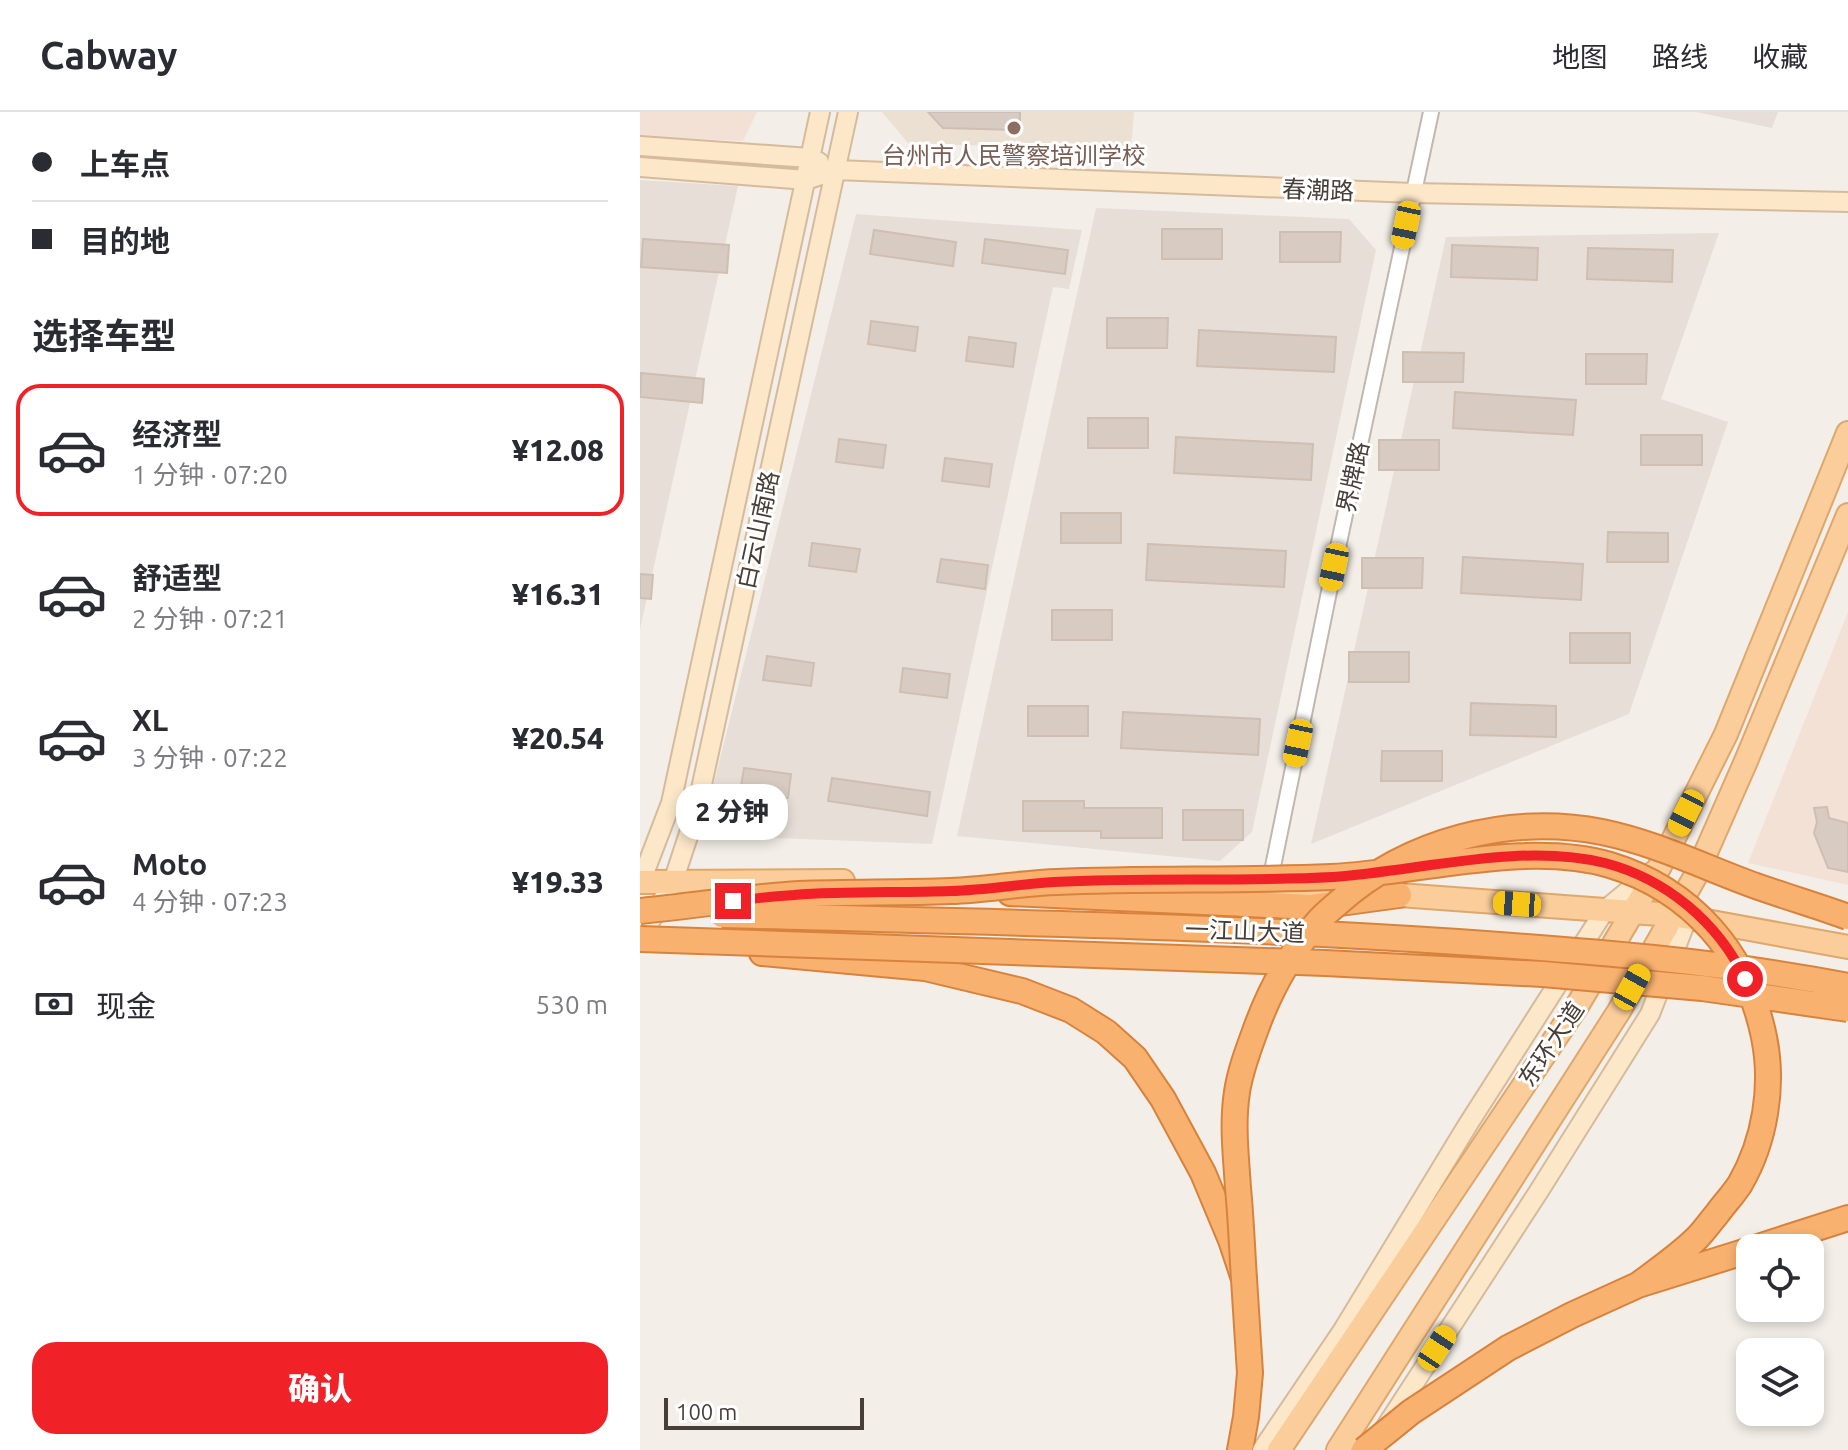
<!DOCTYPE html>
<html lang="zh">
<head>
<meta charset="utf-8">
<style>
  body { margin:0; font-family:Ubuntu,"Noto Sans SC",sans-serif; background:#f2f2f3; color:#2b2b33; height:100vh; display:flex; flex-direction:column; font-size:30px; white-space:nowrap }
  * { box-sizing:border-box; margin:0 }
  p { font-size:26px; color:#7c7c81 }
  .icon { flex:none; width:44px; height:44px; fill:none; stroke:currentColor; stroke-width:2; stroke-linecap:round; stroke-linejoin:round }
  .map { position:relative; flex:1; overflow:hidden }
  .drawer { display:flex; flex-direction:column; background:#fff; width:640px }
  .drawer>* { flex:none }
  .banner { display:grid; align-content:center; height:176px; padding:0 32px; background:#fff }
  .buttons { position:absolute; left:1096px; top:1122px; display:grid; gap:16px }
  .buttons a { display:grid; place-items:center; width:88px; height:88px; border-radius:16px; background:#fff; box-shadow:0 4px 12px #0003; font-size:40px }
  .scale { position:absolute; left:24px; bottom:20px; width:200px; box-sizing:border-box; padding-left:8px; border:4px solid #473e37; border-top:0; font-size:22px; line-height:28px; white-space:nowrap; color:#473e37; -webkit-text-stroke:6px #fff; paint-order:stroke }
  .end { position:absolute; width:36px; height:36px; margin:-18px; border:10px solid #f12128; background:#fff; box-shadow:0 0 0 4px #fff }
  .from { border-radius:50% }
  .bubble { position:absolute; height:56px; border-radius:24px; background:#fff; box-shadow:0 4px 12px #0003; font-size:26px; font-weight:800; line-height:56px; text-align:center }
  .car { position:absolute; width:24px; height:48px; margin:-24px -12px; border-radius:10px; box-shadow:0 0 6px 2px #0007; background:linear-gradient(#f5c518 24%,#345 0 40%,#f5c518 0 76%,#345 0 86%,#f5c518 0) }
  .banner b { display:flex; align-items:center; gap:28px; height:76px; font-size:30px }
  .banner b+b { border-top:2px solid #e1e1e2 }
  .banner i { width:20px; height:20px; background:#2b2b33 }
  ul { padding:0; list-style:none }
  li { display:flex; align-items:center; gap:24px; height:132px; margin:0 16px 12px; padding:0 16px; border:4px solid transparent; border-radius:24px }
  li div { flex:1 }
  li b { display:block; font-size:30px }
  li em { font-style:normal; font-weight:800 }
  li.active { border-color:#f12128 }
  li>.icon { width:72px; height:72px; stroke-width:1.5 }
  h2 { padding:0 32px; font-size:36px; line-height:96px }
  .pay { display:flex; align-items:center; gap:20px; height:88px; padding:0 32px; font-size:30px }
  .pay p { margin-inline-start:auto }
  .action { display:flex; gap:16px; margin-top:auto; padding:16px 32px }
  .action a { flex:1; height:92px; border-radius:24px; background:#f12128; color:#fff; font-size:32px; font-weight:800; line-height:92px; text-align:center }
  header { display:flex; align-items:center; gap:48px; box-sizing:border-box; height:112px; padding:0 40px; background:#fff; border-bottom:2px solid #e1e1e2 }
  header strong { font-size:38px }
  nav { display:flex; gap:44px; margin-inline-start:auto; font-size:28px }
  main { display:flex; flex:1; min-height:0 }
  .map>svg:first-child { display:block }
  .residential { fill:#e7dfd7 }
  .commercial { fill:#f4e1d5 }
  .education { fill:#ece0d3 }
  .building { fill:#d8cbc1; stroke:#cfbeb2; stroke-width:2 }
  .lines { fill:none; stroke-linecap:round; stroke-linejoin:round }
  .street-casing { stroke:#c2b7ae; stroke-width:18 }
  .secondary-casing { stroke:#d5bb9c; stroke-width:22 }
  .primary-casing { stroke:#dfa76b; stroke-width:26 }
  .highway-casing { stroke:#d7833e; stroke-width:28 }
  .street { stroke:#fff; stroke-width:14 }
  .secondary { stroke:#fce7c9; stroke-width:18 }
  .primary { stroke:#facd9b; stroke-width:22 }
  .highway { stroke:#f8b16f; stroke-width:24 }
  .highway-bridge-casing { stroke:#d7833e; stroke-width:28; stroke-linecap:butt }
  .highway-bridge { stroke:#f8b16f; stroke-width:24 }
  .route { stroke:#f12128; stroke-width:10 }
  .education-dot { fill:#8d6e63; stroke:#fff; stroke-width:3 }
  .labels { text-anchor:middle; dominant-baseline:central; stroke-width:6; stroke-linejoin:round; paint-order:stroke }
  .education-label { font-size:24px; fill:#785e54; stroke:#fff }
  .street-label { font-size:24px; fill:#473e37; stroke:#fff }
</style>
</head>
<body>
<header>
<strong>Cabway</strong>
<nav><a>地图</a><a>路线</a><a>收藏</a></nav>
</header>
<main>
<section class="drawer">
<div class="banner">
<b><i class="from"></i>上车点</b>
<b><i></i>目的地</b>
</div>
<h2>选择车型</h2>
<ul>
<li class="active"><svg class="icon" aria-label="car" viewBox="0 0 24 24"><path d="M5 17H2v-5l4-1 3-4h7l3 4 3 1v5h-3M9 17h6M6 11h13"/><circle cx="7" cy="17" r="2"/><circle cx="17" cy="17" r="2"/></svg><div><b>经济型</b><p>1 分钟 · 07:20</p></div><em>¥12.08</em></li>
<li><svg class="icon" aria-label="car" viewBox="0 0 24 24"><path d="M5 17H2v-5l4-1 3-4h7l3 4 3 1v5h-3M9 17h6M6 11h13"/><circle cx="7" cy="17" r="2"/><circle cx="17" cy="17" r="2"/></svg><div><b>舒适型</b><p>2 分钟 · 07:21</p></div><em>¥16.31</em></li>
<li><svg class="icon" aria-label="car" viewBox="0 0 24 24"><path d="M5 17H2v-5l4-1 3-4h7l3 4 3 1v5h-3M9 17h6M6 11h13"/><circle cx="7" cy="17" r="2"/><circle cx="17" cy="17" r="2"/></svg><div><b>XL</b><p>3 分钟 · 07:22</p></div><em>¥20.54</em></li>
<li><svg class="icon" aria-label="car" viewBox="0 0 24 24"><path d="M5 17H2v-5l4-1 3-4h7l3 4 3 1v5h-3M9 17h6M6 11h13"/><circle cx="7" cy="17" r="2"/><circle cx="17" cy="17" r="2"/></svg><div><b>Moto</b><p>4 分钟 · 07:23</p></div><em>¥19.33</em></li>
</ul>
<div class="pay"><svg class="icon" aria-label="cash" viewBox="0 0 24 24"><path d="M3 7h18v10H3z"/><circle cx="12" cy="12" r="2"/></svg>现金<p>530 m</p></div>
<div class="action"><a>确认</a></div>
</section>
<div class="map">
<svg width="1208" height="1338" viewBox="0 0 1208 1338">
  <rect width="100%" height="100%" fill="#f3eee8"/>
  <!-- residential -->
  <path class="residential" d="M1056,0h82l-6,16z
    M0,68l98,6 -98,443z
    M456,96l253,11 27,31 -124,582 -32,29 -263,-25z
    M216,102l226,16 -13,59 -16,-2 -121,557 -231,-9z
    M1079,121l-58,166 67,23 -99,292 -318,130 135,-607z"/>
  <!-- commercial -->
  <path class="commercial" d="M0,0h117l-14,29 -103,-5z
    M1208,500v273l-100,-22z"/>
  <!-- education -->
  <path class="education" d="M242,0h252l-3,36 -222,-4z"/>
  <!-- building -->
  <path class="building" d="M288,0h92v18l-77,-2z
    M522,117h60v30h-60z
    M234,118l82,12 -3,24 -83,-12z
    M640,120h61l-1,30h-60z
    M3,127l86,6 -2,28 -86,-6z
    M345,127l83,11 -3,24 -83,-11z
    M812,133l86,3 -1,32 -86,-3z
    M948,136l85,2 -1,32 -85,-3z
    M467,206h61l-1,30h-60z
    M231,209l47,6 -3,24 -47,-7z
    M559,218l137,7 -2,35 -137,-6z
    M329,225l47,6 -3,24 -47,-6z
    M763,240l61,1 -1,29h-60z
    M946,242h61l-1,30h-60z
    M1,261l63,6 -2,24 -62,-6z
    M815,280l121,8 -3,35 -120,-7z
    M448,306h60v30h-60z
    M1001,323h61v30h-61z
    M536,325l137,7 -2,36 -137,-7z
    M199,327l47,6 -3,23 -47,-6z
    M739,328h60v30h-60z
    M305,346l47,6 -3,23 -47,-6z
    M421,401h60v30h-60z
    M968,420l60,1v29h-61z
    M172,431l48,6 -4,23 -47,-6z
    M508,432l138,7 -2,36 -138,-7z
    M823,445l120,7 -2,36 -120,-7z
    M722,446h61l-1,30h-60z
    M301,447l47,6 -3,24 -48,-7z
    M0,462l13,1 -2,24 -11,-1z
    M412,498h60v30h-60z
    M930,521h60v30h-60z
    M709,540h60v30h-60z
    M127,544l47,7 -3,23 -48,-6z
    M263,556l47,6 -3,24 -47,-6z
    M831,591l85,3v31l-86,-2z
    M388,594h60v30h-60z
    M483,600l137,7 -2,36 -137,-7z
    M742,639h60v30h-61z
    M104,656l47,6 -3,24 -48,-6z
    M192,666l98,14 -3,24 -99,-15z
    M383,689h61v7h78v30h-61v-7h-78z
    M1187,695l2,11 19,5v49l-20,-4 -14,-35 3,-11 -3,-14z
    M543,698h60v30h-60z"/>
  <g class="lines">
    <!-- street casing -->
    <g class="street-casing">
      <path id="street" d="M629,774l71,-348 91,-426"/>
    </g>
    <!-- secondary casing -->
    <g class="secondary-casing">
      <path id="secondary" d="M0,34l170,12 9,4
        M0,55l166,13 30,-10 577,23 435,9
        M0,772l31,-81 149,-691
        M0,827l33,-57 23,-70 152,-700
        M745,1316l154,-237 111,-177 38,-98 2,-10
        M622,1338l81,-120 124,-204 138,-216 46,-38"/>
    </g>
    <!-- primary casing -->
    <g class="primary-casing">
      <path id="primary" d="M0,770l203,-1
        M613,778l146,5 274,20 175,32
        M639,1338l298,-444 83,-140 66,-132 122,-301
        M698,1338l281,-439 77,-136 50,-114 102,-246"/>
    </g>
    <!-- highway casing -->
    <g class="highway-casing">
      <path id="highway" d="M370,781l301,14 88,-12
        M122,841l163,15 97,23 49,19 35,22 29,26 28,41 40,74 28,67 13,39 6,94 -4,44 -6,33
        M1115,1136l93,-30"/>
    </g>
    <!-- street -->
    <use href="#street" class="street"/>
    <!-- secondary -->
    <use href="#secondary" class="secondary"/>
    <!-- primary -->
    <use href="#primary" class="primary"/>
    <!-- highway -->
    <use href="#highway" class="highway"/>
    <!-- highway-bridge casing -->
    <g class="highway-bridge-casing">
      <path id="highway-bridge" d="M0,799c53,-5 106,-14 159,-17 50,-2 101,-1 152,-3 35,-1 71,-8 106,-9 91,-4 183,-1 274,-5 87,-4 195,-37 279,-12 82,25 137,89 154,172 10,49 1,104 -24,147 -7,11 -16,20 -23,30 -7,8 -13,17 -20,24 -17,17 -39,32 -59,47
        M82,803c245,7 491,10 736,27 130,9 262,19 390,44
        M0,827l685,24 218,11 159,14 146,21
        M604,1167c-2,-30 -3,-60 -6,-91 -2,-32 -6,-64 -1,-96 3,-20 10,-39 17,-58 14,-40 34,-78 62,-110 6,-8 14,-14 22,-21 70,-63 172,-89 264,-71 54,11 104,36 154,54 31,11 62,20 92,31
        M724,1338l47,-38 97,-64 64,-33 66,-30 112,-35"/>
    </g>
    <!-- highway-bridge -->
    <use href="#highway-bridge" class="highway-bridge"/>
  </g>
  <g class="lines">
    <!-- route -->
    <path class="route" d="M93,789c20,-2 40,-5 61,-6 52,-4 105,-2 157,-4 35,-1 69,-7 103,-9 93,-5 186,0 279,-5 86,-6 187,-35 272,-14 61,16 113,59 140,116"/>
  </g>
  <!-- markers -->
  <circle class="education-dot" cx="374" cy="16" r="8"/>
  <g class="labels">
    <!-- education labels -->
    <g class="education-label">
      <text x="374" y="43">台州市人民警察培训学校</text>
    </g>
    <!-- street labels -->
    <g class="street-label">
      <text transform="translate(678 78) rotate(2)">春潮路</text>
      <text transform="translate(713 365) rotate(-78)">界牌路</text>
      <text transform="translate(118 418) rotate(-78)">白云山南路</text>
      <text transform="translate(605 819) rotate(2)">一江山大道</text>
      <text transform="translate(911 932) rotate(-56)">东环大道</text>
    </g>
  </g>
</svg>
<div class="buttons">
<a><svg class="icon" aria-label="locate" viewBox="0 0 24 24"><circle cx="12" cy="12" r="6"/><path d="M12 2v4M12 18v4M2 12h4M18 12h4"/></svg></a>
<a><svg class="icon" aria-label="layers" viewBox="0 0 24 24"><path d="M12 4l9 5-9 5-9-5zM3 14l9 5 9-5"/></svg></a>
</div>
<div class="scale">100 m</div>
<i class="end from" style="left:1105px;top:867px"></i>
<i class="end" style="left:93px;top:789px"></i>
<div class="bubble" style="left:36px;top:672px;width:112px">2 分钟</div>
<i class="car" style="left:766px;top:113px;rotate:192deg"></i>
<i class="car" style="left:694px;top:455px;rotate:192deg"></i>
<i class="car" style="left:658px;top:631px;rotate:192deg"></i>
<i class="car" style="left:1046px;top:701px;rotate:207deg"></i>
<i class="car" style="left:877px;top:792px;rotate:274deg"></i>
<i class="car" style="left:992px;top:875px;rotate:29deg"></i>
<i class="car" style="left:797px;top:1236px;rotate:33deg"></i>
</div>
</main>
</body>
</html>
